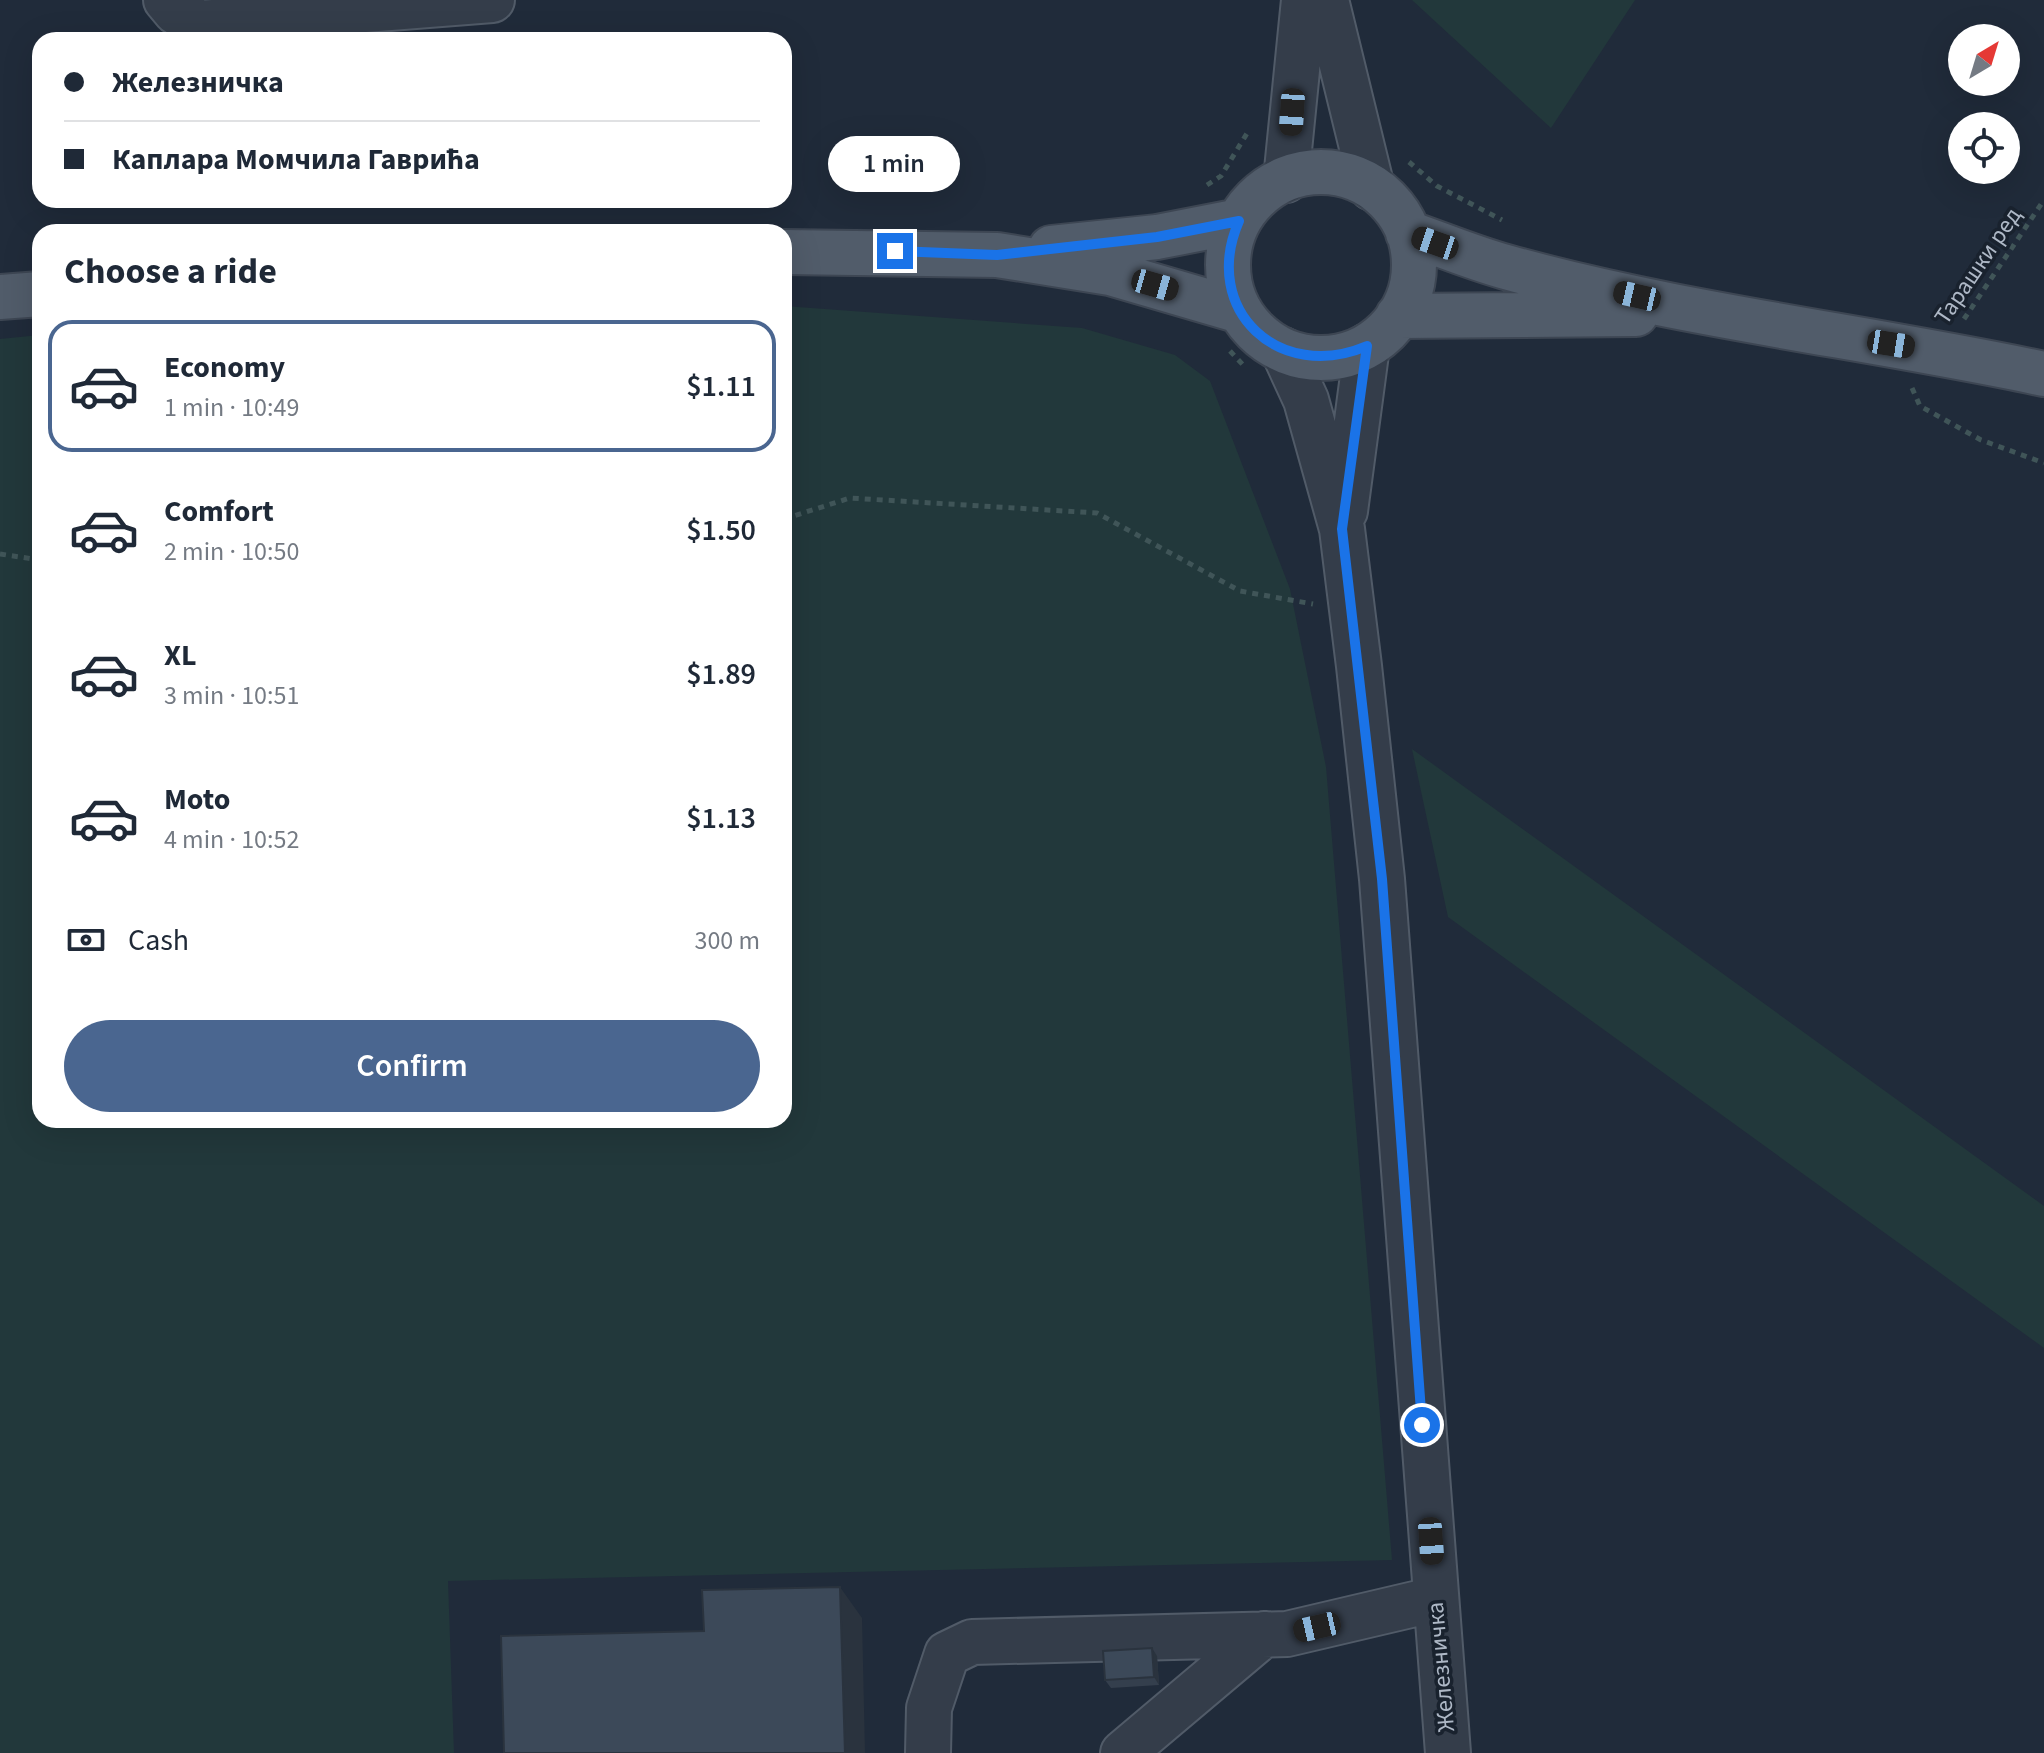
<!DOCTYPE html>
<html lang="en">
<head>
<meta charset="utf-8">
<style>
  body { margin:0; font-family:"Source Sans 3",sans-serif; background:#f2f2f3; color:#1f2937; height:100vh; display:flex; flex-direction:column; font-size:30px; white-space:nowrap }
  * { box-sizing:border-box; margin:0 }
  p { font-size:26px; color:#747a83 }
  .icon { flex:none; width:44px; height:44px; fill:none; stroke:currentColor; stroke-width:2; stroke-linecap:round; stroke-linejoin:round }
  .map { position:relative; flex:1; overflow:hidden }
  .drawer { position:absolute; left:32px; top:224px; width:760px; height:904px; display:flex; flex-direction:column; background:#fff; border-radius:24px; box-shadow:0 8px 32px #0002 }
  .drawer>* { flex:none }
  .hud { position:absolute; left:32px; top:32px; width:760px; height:176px; border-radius:24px; box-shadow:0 8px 32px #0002; display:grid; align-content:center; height:176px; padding:0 32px; background:#fff }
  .needle { width:52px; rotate:38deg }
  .tools { position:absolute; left:1948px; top:24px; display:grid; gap:16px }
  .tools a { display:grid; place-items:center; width:72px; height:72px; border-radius:50%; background:#fff; box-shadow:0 8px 32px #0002; font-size:40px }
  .end { position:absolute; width:36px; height:36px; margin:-18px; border:10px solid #1a73e8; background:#fff; box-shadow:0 0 0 4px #fff }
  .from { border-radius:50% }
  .bubble { position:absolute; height:56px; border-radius:28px; background:#fff; box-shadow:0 8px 32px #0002; font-size:26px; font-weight:600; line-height:56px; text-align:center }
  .car { position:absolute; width:24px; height:48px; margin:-24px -12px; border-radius:10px; box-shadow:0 0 6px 2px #0007; background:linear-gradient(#222 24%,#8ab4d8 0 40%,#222 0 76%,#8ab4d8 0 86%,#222 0) }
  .hud b { display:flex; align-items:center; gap:28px; height:76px; font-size:30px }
  .hud b+b { border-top:2px solid #e0e1e3 }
  .hud i { width:20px; height:20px; background:#1f2937 }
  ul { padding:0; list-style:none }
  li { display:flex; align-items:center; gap:24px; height:132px; margin:0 16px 12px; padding:0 16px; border:4px solid transparent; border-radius:24px }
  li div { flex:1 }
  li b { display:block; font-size:30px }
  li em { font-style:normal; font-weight:600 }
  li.on { border-color:#4a6690 }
  li>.icon { width:72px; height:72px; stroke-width:1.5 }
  h2 { padding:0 32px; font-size:36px; line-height:96px }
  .pay { display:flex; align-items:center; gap:20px; height:88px; padding:0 32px; font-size:30px }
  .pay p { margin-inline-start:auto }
  .button { display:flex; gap:16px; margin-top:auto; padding:16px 32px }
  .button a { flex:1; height:92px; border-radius:48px; background:#4a6690; color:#fff; font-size:32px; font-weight:600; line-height:92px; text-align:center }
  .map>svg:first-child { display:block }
  .green { fill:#22383b }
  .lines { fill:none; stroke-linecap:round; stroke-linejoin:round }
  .minor-casing { stroke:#515b68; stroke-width:48 }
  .major-casing { stroke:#3d4653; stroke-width:48 }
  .path { stroke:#405558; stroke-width:5; stroke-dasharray:6 6; stroke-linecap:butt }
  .minor { stroke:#343d4a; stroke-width:44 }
  .major { stroke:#515c6a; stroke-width:44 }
  .wall { fill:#343f4d }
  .shaded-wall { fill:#2a333e }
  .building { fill:#3c4959; stroke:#2a333e; stroke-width:2 }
  .route { stroke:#1a73e8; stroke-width:10 }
  .labels { text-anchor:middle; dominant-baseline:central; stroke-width:7; stroke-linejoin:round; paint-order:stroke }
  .street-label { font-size:24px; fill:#aeb8c6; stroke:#19222e }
</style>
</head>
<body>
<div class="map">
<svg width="2044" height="1753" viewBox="0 0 2044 1753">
  <rect width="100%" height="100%" fill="#202b3a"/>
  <!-- green -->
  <path class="green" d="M1412,0h223l-84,128z
    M784,306l298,22 93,27 35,26 80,208 36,178 66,793 -944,21 6,172h-454v-1414l40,-4v785h744z
    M1412,749l632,457v142l-596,-431z"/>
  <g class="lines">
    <!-- minor casing -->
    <g class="minor-casing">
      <path id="minor" d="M166,0l10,12 24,11 292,-23
        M1326,0l46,188
        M1286,180l18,-180
        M1283,350l23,50 36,129 17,137 23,213 66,874
        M1345,511l22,-165
        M928,1753l1,-45 18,-54 25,-12 315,-8 149,-35
        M1123,1753l141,-119"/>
    </g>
    <!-- major casing -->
    <g class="major-casing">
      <path id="major" d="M1228 265a93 93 0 1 1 186 0a93 93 0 1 1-186 0Z
        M1408,233c32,11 65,25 98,34 176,49 359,69 538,107
        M1051,248l106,-11 82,-16
        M784,252l213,3 113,18 130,38
        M0,297l40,-3
        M1398,316l238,-2"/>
    </g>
    <!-- path -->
    <path class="path" d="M1409,162l28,24 65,34
      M1207,185l14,-9 28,-46
      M1964,319l80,-119
      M1230,351l15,16
      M1912,388l8,18 61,34 63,23
      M784,519l66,-21 247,15 143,78 73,13
      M0,554l40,6"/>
    <!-- minor -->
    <use href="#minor" class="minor"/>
    <!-- major -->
    <use href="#major" class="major"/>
  </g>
  <!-- wall -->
  <path class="wall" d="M1157,1656l2,29 -48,3 -6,-8z"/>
  <!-- shaded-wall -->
  <path class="shaded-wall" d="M840,1587l22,31 3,135h-20z
    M1152,1648l5,8 2,29 -5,-8z"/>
  <!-- building -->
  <path class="building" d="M840,1587l5,166h-341l-3,-117 203,-5 -2,-41z
    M1152,1648l2,29 -49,3 -2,-29z"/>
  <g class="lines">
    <!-- route -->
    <path class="route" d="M895,251l102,4 160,-18 82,-16c-39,90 41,162 128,125l-25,183 40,350 40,546"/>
  </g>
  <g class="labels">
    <!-- street labels -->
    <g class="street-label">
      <text transform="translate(1978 266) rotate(-56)">Тарашки ред</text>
      <text transform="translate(1441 1667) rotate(-95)">Железничка</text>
    </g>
  </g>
</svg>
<div class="tools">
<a><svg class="needle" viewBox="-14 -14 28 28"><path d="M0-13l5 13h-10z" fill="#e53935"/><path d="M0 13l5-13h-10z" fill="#747a83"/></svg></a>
<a><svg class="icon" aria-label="locate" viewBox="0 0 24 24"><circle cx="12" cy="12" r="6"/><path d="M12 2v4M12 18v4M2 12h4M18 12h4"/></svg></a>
</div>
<i class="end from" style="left:1422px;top:1425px"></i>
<i class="end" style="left:895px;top:251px"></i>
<div class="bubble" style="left:828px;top:136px;width:132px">1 min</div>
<i class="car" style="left:1292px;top:112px;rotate:184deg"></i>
<i class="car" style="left:1435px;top:243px;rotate:289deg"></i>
<i class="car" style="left:1155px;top:285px;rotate:106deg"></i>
<i class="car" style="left:1637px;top:296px;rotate:283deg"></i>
<i class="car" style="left:1891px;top:344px;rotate:99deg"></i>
<i class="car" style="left:1431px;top:1541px;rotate:176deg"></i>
<i class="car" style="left:1317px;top:1627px;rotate:257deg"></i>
<div class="hud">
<b><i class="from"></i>Железничка</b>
<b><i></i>Каплара Момчила Гаврића</b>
</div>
<section class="drawer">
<h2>Choose a ride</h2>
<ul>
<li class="on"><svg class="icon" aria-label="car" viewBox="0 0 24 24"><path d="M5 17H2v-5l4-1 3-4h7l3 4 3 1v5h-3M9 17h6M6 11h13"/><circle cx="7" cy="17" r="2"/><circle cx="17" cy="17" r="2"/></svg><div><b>Economy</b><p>1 min · 10:49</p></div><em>$1.11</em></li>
<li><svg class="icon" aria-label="car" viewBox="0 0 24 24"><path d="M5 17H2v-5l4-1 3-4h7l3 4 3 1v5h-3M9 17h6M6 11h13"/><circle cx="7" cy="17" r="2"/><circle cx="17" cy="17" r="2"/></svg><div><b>Comfort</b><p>2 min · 10:50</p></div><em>$1.50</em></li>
<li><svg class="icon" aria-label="car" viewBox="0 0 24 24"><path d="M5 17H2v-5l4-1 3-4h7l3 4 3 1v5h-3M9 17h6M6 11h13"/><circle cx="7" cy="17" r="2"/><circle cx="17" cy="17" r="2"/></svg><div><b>XL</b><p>3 min · 10:51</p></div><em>$1.89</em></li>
<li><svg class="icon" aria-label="car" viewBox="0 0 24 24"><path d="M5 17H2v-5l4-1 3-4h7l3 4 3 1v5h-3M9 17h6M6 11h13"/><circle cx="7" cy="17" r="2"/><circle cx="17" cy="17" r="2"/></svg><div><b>Moto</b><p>4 min · 10:52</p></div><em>$1.13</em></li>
</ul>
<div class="pay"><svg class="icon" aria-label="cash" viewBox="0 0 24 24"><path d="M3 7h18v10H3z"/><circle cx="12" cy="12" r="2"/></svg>Cash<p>300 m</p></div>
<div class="button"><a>Confirm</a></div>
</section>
</div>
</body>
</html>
